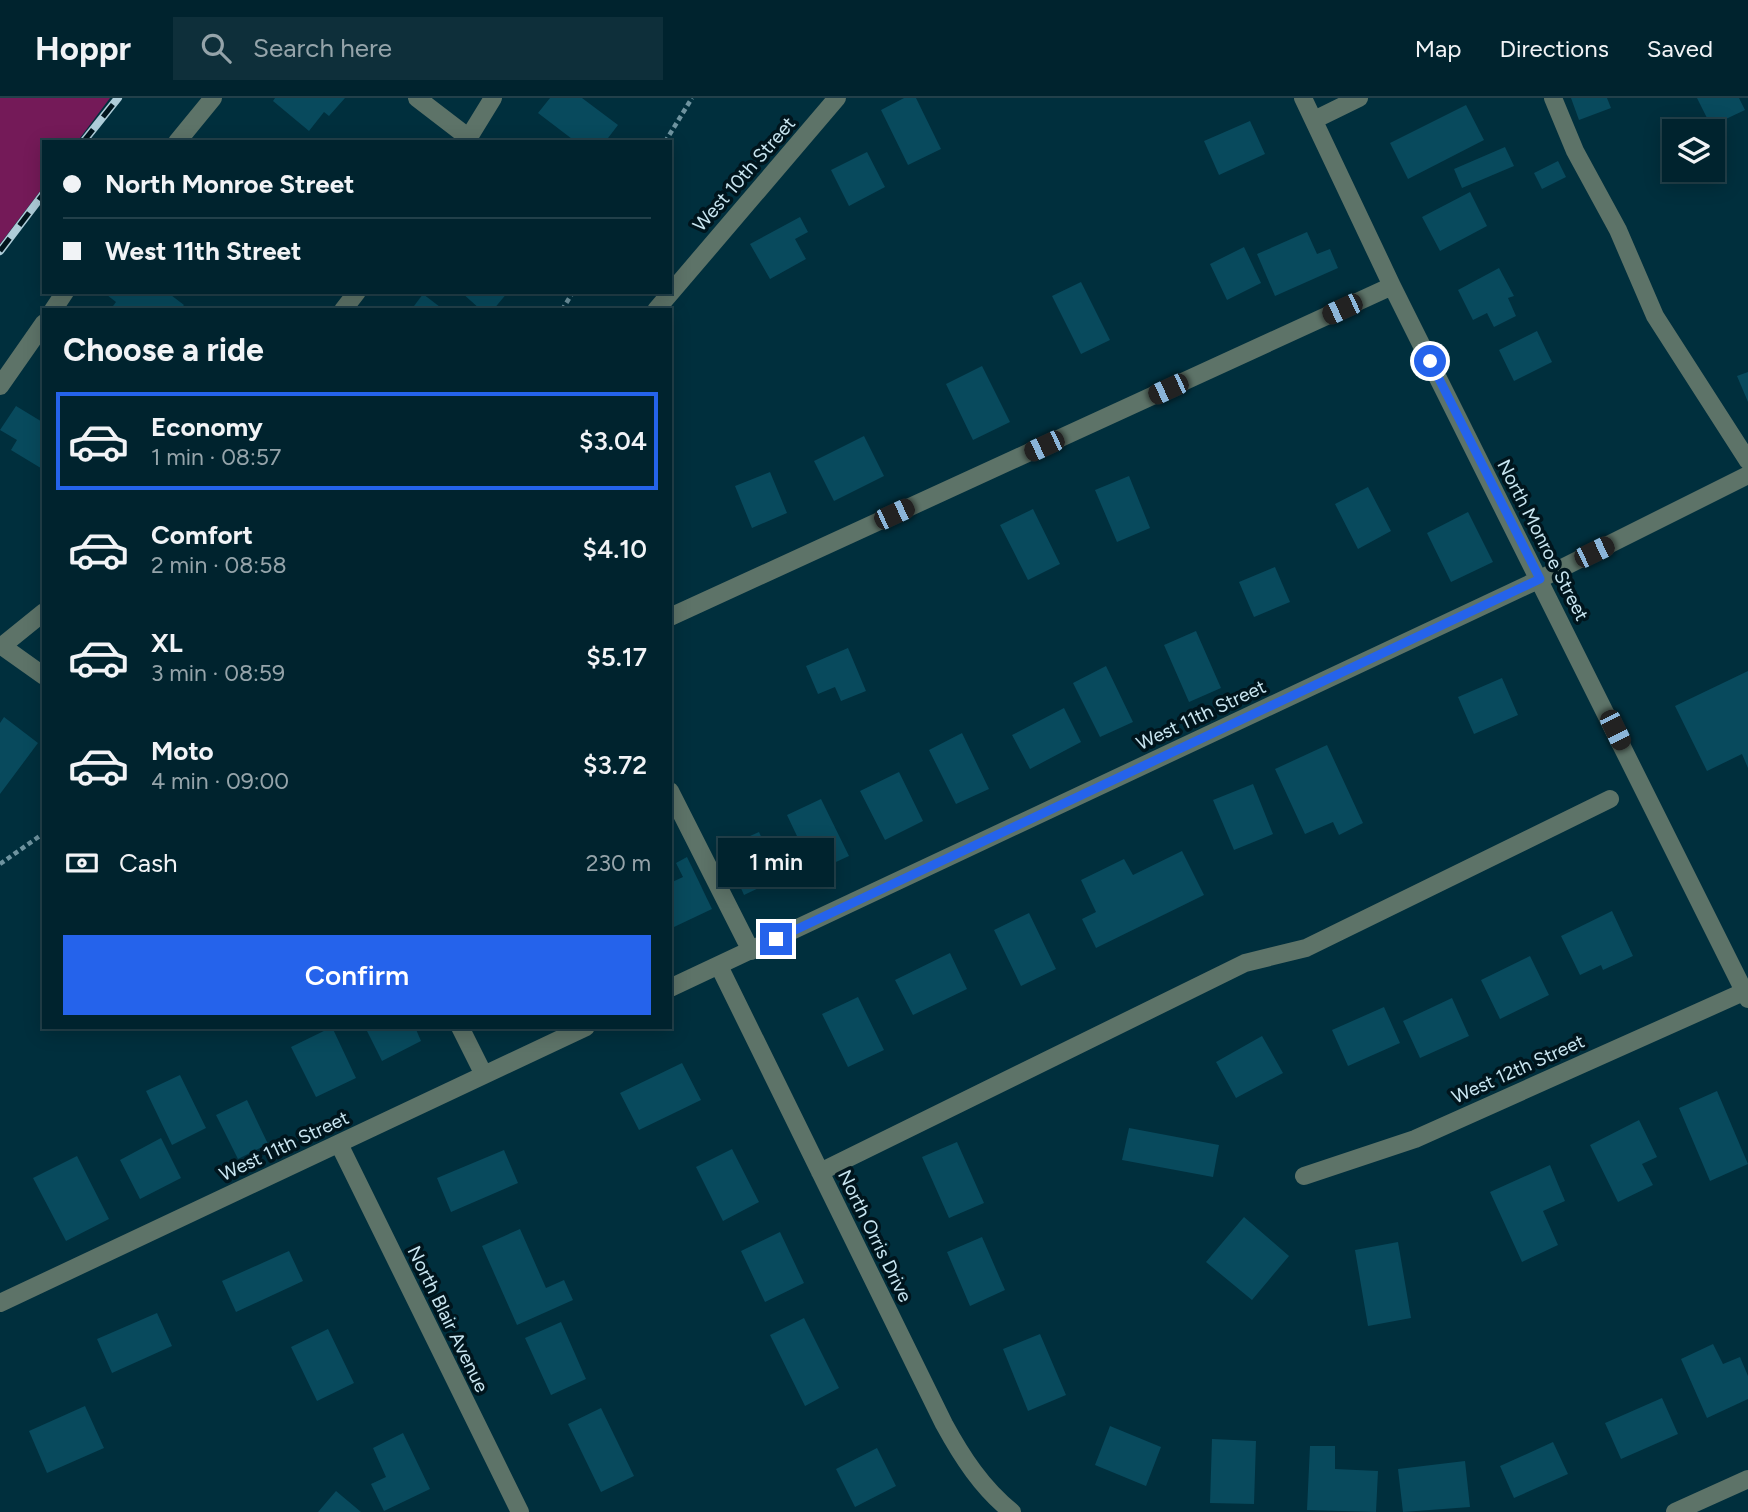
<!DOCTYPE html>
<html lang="en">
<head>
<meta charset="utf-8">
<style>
  body { margin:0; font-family:Figtree,sans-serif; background:#0e2f3a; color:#f1f3f6; height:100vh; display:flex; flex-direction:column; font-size:26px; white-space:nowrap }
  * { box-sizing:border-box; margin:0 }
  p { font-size:23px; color:#95a4aa }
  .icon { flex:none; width:38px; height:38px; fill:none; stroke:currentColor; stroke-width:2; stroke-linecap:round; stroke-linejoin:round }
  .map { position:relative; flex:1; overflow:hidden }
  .details { position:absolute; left:42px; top:210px; width:630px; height:721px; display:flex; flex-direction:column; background:#00232e; border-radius:0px; box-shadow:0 4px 18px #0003,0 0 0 2px #22404a }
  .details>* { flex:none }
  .top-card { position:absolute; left:42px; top:42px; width:630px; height:154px; border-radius:0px; box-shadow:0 4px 18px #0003,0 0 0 2px #22404a; display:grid; align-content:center; height:154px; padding:0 21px; background:#00232e }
  .fabs { position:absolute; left:1662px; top:21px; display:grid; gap:14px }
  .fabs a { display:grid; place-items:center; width:63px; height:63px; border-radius:0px; background:#00232e; box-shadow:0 4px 18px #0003,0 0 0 2px #22404a; font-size:35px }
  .end { position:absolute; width:32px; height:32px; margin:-16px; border:9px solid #2563eb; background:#fff; box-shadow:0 0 0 4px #fff }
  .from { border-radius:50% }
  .bubble { position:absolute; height:49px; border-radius:0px; background:#00232e; box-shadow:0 4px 18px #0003,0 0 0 2px #22404a; font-size:23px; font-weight:600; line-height:49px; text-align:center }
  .car { position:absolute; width:21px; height:42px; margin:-21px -10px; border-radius:9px; box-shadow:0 0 5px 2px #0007; background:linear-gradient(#222 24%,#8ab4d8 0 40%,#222 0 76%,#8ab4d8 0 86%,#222 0) }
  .top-card b { display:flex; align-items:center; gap:24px; height:66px; font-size:26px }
  .top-card b+b { border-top:2px solid #22404a }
  .top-card i { width:18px; height:18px; background:#f1f3f6 }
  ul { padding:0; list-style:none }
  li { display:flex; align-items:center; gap:21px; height:98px; margin:0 14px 10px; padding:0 7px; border:4px solid transparent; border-radius:0px }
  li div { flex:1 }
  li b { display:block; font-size:26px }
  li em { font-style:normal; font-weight:600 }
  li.current { border-color:#2563eb }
  li>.icon { width:63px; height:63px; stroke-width:1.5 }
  h2 { padding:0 21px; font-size:32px; line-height:84px }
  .pay { display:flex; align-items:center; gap:18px; height:77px; padding:0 21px; font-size:26px }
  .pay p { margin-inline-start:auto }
  .action { display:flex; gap:14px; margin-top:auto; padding:14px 21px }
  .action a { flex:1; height:80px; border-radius:0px; background:#2563eb; color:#fff; font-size:28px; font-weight:600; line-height:80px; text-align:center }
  header { display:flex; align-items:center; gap:42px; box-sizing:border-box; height:98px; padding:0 35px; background:#00232e; border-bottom:2px solid #22404a }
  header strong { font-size:33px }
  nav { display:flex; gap:38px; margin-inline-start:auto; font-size:24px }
  .search { width:490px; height:63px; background:#0e2f3a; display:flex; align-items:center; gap:18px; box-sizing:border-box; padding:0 24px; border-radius:0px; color:#95a4aa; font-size:26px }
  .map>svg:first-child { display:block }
  .green { fill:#741a58 }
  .building { fill:#084a5d }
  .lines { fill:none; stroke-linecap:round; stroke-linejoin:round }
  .path { stroke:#6e939f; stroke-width:4.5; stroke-dasharray:5 3.5; stroke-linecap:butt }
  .minor { stroke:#5d7368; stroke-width:18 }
  .rail-casing { stroke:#aecdd9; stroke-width:8 }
  .rail { stroke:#00151d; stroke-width:5; stroke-dasharray:16; stroke-linecap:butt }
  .route { stroke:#2563eb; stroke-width:9 }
  .labels { text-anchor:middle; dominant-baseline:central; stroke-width:7; stroke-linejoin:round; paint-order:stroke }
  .street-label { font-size:19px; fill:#c9e6f1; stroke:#00151d }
</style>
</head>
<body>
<header>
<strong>Hoppr</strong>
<div class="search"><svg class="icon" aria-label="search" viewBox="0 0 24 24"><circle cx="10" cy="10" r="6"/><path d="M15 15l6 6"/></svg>Search here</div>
<nav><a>Map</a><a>Directions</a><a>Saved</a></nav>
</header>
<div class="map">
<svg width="1748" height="1414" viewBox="0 0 1748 1414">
  <rect width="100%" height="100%" fill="#002f3d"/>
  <!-- green -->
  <path class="green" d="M0,0h110l-33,44h-33v44l-44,58z"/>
  <!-- building -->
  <path class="building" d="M275,0h70l-16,18 -5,-4 -15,19 -36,-30z
    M550,0h32l36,27 -13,17h-29l-38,-29z
    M904,0h12l25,51 -33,16 -27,-55z
    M1571,0h36l4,10 -32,12z
    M1697,0h42l6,12 -34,16z
    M1466,7l18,35 -76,39 -18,-36z
    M1250,23l15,33 -46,21 -15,-34z
    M1505,49l9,19 -52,22 -8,-19z
    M867,54l18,35 -36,19 -18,-36z
    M1558,63l8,16 -24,12 -8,-16z
    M1470,94l17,34 -47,25 -18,-34z
    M800,119l8,15 -13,7 11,20 -36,20 -20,-35z
    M1307,134l10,22 13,-5 8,19 -63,28 -18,-42z
    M1244,149l17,36 -34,17 -17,-36z
    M1499,170l15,28 -6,2 8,18 -22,11 -7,-14 -14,7 -15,-30z
    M1081,184l29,58 -29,14 -29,-58z
    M109,194h58l17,13 -4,5h-70l6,-8 -9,-7z
    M461,194h47l-15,18h-12z
    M423,196l21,16h-33z
    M1537,233l15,31 -38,19 -15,-31z
    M982,268l28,56 -37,18 -27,-56z
    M1748,274v30l-11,-26z
    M16,308l28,17v47l-33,-20 6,-10 -17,-10z
    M864,338l20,40 -50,25 -20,-40z
    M770,374l17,41 -35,15 -17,-42z
    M1129,378l21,52 -33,14 -22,-52z
    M1368,389l23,44 -33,18 -23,-45z
    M1033,411l27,55 -32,16 -28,-55z
    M1468,414l25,50 -42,20 -24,-49z
    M1275,469l15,35 -36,15 -15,-35z
    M1196,533l25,57 -32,14 -25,-57z
    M848,550l18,43 -25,10 -6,-14 -17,7 -12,-28z
    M1106,568l27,56 -33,15 -27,-54z
    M1748,573v97l-6,-14 -35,17 -32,-65z
    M1502,580l16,37 -44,19 -16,-37z
    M1064,610l17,34 -51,27 -18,-34z
    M4,619l34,26 -38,51v-71z
    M962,635l27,56 -33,15 -27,-54z
    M1327,647l36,78 -24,12 -6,-13 -28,12 -30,-65z
    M899,674l24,49 -38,19 -25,-49z
    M1253,686l20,50 -39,16 -21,-50z
    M821,701l28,57 -35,16 -27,-57z
    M759,734l21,46 -36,17 -21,-47z
    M1182,753l22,44 -108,53 -14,-29 14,-7 -15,-32 43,-21 9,16z
    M687,759l25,52 -38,18 -4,-7v-37l13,-6 -7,-14z
    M1612,813l21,45 -30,14 -2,-5 -21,10 -19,-39z
    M1029,815l27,56 -35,17 -27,-56z
    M950,855l17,36 -54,26 -18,-35z
    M1530,858l19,39 -49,24 -19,-39z
    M858,899l26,53 -36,17 -26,-53z
    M1452,900l17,38 -49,22 -17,-37z
    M1384,909l16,36 -52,23 -16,-36z
    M332,929l24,51 -40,19 -25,-50z
    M365,929h50l6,14 -39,20z
    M1262,938l21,37 -47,25 -20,-36z
    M682,965l19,37 -62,30 -19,-37z
    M180,977l26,53 -34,17 -26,-54z
    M1717,993l31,73 -38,17 -31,-73z
    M247,1002l21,44 -30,15 -22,-44z
    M1639,1022l18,37 -15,7 11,21 -35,17 -28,-57z
    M1129,1030l90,17 -6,32 -91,-17z
    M161,1040l20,40 -41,21 -20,-39z
    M957,1044l27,61 -35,15 -27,-61z
    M732,1051l27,53 -36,19 -27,-54z
    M504,1052l14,33 -67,29 -14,-34z
    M77,1058l32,63 -43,22 -33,-63z
    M1550,1067l15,36 -22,10 15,34 -36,17 -32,-70z
    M1244,1119l45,39 -37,44 -46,-38z
    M520,1131l26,59 18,-8 9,20 -56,25 -35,-79z
    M780,1134l24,51 -39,19 -24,-51z
    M982,1139l23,53 -35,16 -23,-54z
    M1398,1144l13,76 -43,8 -13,-76z
    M289,1153l14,30 -67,31 -14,-31z
    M157,1215l15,33 -60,27 -15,-34z
    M804,1220l35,70 -34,18 -35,-71z
    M561,1224l25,57 -35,16 -26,-57z
    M328,1231l26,54 -37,18 -26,-54z
    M1040,1236l26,61 -38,16 -25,-62z
    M1713,1246l10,20 17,-7 8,19v23l-41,19 -26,-59z
    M1662,1300l16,36 -57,25 -16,-36z
    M85,1308l19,42 -57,25 -18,-42z
    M601,1310l33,68 -33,16 -33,-68z
    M1110,1328l51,21 -15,39 -51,-21z
    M403,1335l27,56 -46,22 -13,-27 15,-7 -13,-29z
    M1212,1341l44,2 -2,63 -44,-1z
    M1553,1344l15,32 -54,24 -14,-32z
    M1310,1348h25v23l43,2 -2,41 -69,-2z
    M877,1350l19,38 -41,21 -19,-38z
    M1465,1363l5,46 -67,5 -5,-43z
    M336,1393l25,21h-43z"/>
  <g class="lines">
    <!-- path -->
    <path class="path" d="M665,44l27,-44
      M562,212l11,-18
      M0,766l44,-31"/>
    <!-- minor -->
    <path class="minor" d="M417,0l52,40
      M1303,0l89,188 356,713
      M1553,0l22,53 43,79 37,86 93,145
      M1314,22l45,-22
      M177,44l36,-44
      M466,44l27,-44
      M53,212l12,-18
      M343,212l14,-18
      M656,212l181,-212
      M0,288l44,-63
      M44,514l-42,34 42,30
      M670,519l722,-331
      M670,693l81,160
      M719,868l225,458c18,33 38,64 68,88
      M670,890l870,-409 208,-104
      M460,929l24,48
      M339,1046l181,368
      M820,1074l425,-209 61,-15 304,-149
      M1304,1078l111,-37 333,-149
      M0,1205l586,-276
      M1675,1414l73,-33"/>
    <!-- rail casing -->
    <g class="rail-casing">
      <path id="rail" d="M83,44l35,-44
        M0,153l44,-58"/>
    </g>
    <!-- rail -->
    <use href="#rail" class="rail"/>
  </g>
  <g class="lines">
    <!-- route -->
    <path class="route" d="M776,841l764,-360 -110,-218"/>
  </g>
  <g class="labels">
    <!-- street labels -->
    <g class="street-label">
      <text transform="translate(744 76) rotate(-49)">West 10th Street</text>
      <text transform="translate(1543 442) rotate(63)">North Monroe Street</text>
      <text transform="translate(1201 617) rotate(-25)">West 11th Street</text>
      <text transform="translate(1518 971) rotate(-24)">West 12th Street</text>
      <text transform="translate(284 1048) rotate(-25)">West 11th Street</text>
      <text transform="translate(875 1138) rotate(64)">North Orris Drive</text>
      <text transform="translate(448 1221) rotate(64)">North Blair Avenue</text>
    </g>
  </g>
</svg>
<div class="fabs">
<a><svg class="icon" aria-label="layers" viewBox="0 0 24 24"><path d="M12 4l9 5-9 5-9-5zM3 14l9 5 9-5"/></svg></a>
</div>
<i class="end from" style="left:1430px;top:263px"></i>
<i class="end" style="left:776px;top:841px"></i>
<div class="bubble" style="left:718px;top:740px;width:116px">1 min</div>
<i class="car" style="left:1342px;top:211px;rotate:245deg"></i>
<i class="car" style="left:1168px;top:291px;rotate:245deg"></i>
<i class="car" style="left:1044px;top:348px;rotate:245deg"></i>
<i class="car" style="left:894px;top:416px;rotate:65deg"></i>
<i class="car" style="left:1594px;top:454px;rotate:64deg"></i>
<i class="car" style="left:1615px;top:632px;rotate:154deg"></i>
<div class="top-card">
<b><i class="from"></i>North Monroe Street</b>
<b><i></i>West 11th Street</b>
</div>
<section class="details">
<h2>Choose a ride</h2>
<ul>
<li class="current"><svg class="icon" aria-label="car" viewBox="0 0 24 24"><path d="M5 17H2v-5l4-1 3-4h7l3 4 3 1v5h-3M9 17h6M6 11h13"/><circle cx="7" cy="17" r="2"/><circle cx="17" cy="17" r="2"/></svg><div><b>Economy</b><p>1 min · 08:57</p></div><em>$3.04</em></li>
<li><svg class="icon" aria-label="car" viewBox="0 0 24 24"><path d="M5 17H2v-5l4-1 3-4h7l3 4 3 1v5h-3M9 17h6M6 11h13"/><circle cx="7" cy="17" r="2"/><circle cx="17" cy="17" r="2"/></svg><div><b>Comfort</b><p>2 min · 08:58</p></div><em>$4.10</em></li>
<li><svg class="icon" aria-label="car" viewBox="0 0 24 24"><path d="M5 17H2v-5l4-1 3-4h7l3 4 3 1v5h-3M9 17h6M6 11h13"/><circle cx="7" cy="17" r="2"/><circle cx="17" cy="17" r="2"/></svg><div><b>XL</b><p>3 min · 08:59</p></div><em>$5.17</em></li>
<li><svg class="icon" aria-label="car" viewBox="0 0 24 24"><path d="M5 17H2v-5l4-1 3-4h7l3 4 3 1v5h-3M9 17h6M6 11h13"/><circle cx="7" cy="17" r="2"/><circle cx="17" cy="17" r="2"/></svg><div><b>Moto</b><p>4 min · 09:00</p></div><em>$3.72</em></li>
</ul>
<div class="pay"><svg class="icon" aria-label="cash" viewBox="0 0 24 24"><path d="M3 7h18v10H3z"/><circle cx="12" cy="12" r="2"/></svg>Cash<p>230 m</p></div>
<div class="action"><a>Confirm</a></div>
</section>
</div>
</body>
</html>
